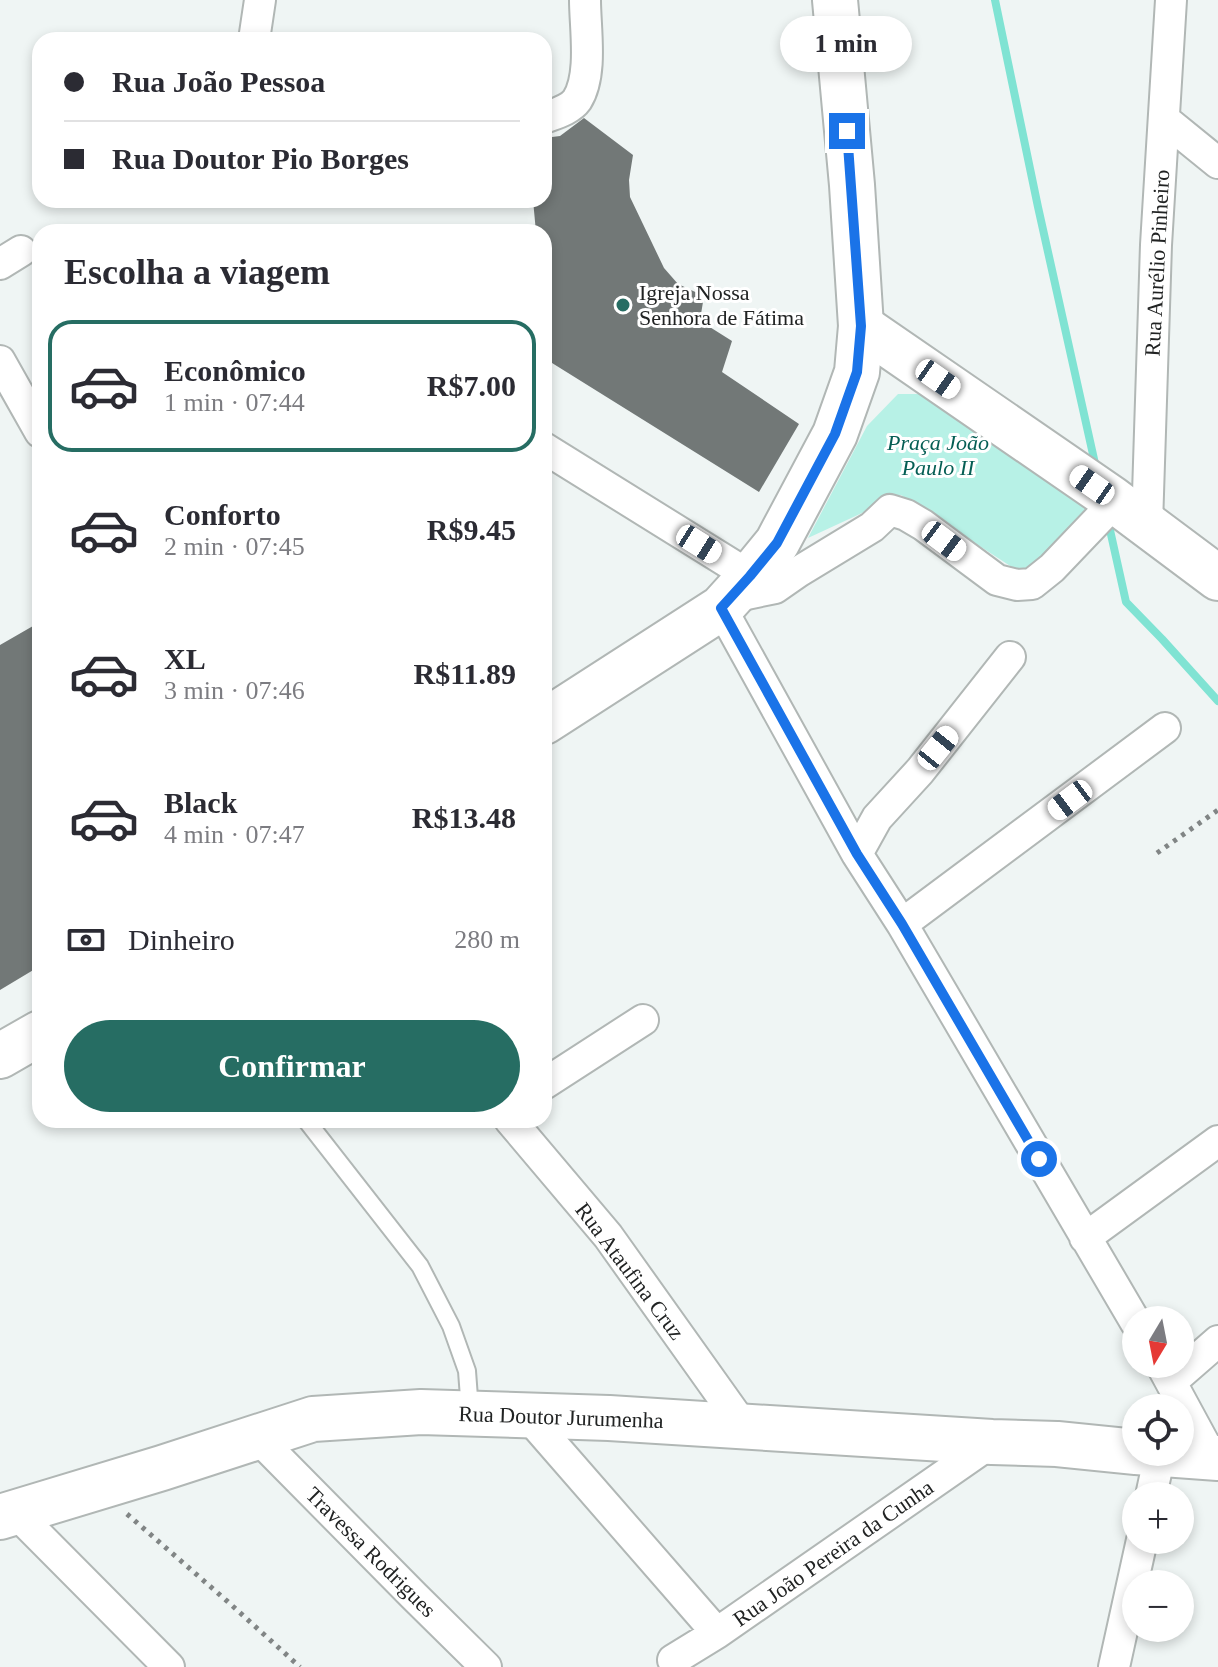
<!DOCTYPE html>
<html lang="pt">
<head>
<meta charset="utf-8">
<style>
  body { margin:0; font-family:Georgia,serif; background:#f7f7f7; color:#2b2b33; height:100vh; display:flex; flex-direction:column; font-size:30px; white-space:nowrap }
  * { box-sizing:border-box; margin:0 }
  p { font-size:26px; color:#7c7c81 }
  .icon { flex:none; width:44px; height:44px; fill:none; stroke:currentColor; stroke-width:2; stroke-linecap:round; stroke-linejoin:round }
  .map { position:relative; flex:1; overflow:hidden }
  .panel { position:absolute; left:32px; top:224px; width:520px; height:904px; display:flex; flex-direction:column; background:#fff; border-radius:24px; box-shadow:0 4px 12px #0003 }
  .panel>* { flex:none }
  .top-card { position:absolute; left:32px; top:32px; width:520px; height:176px; border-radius:24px; box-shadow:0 4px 12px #0003; display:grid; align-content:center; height:176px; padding:0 32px; background:#fff }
  .needle { width:52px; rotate:190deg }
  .tools { position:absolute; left:1122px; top:1306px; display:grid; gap:16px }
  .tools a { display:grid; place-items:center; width:72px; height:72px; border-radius:50%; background:#fff; box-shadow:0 4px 12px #0003; font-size:40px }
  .end { position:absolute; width:36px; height:36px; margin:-18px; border:10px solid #1a73e8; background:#fff; box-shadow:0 0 0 4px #fff }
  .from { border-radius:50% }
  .bubble { position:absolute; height:56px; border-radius:28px; background:#fff; box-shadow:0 4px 12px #0003; font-size:26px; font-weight:700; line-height:56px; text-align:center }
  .car { position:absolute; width:24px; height:48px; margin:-24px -12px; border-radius:10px; box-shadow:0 0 6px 2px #0007; background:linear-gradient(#fff 24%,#345 0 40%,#fff 0 76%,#345 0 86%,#fff 0) }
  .top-card b { display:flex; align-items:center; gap:28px; height:76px; font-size:30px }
  .top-card b+b { border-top:2px solid #e1e1e2 }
  .top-card i { width:20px; height:20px; background:#2b2b33 }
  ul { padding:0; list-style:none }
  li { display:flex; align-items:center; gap:24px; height:132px; margin:0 16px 12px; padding:0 16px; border:4px solid transparent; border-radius:24px }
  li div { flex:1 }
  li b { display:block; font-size:30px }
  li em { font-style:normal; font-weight:700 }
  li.on { border-color:#266d63 }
  li>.icon { width:72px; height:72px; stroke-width:1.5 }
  h2 { padding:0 32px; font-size:36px; line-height:96px }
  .pay { display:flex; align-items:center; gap:20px; height:88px; padding:0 32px; font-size:30px }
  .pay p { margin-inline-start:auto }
  .button { display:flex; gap:16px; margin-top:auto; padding:16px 32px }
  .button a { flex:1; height:92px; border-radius:48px; background:#266d63; color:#fff; font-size:32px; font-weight:700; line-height:92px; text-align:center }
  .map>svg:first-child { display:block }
  .green { fill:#b7f1e6 }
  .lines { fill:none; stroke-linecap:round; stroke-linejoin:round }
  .stream { stroke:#80e3d3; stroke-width:8 }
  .building { fill:#727877 }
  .lane-casing { stroke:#b1b7b5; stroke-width:20 }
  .street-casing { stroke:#b1b7b5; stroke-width:34 }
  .secondary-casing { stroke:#b1b7b5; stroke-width:48 }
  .primary-casing { stroke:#b1b7b5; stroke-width:48 }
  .path { stroke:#818585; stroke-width:5; stroke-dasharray:4 6; stroke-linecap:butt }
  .lane { stroke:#fff; stroke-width:16 }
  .street { stroke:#fff; stroke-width:30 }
  .secondary { stroke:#fff; stroke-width:44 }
  .primary { stroke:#fff; stroke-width:44 }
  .route { stroke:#1a73e8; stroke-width:10 }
  .poi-dot { fill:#266d63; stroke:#fff; stroke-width:3 }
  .labels { text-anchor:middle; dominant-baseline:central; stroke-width:6; stroke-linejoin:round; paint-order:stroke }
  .street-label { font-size:22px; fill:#212323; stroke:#fff }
  .poi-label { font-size:22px; fill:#212323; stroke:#fff; text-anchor:start }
  .park-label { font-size:22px; font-style:italic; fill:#055e54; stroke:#fff }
</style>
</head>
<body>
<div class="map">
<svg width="1218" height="1667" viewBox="0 0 1218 1667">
  <rect width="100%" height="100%" fill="#eff5f4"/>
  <!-- green -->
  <path class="green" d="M898,394h35l159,116 -60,70 -131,-85 -93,43 59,-112z"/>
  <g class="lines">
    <!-- stream -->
    <path class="stream" d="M995,0l43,207 58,261
      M1108,521l18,81 36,37 56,62"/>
  </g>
  <!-- building -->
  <path class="building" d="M584,118l49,37 -4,25 1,17 34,71 14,16 26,12 -3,18 4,10 27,17 -10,31 77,52 -40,68 -215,-134v-126h-8l-3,-32h11v-62l16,-2z
    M33,626l7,12v328l-40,24v-345z"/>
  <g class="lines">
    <!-- lane casing -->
    <g class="lane-casing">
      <path id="lane" d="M306,1120l114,146 31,60 16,45 3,40"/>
    </g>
    <!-- street casing -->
    <g class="street-casing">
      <path id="street" d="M254,40l6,-40
        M544,118c10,-4 26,-8 33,-18 16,-25 8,-72 8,-100
        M1165,120l53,43
        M0,264l21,-13
        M0,361l40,71
        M544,448l206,128
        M1147,525l9,-280 15,-245
        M732,597l43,-9 23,-16 74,-45 18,-17 16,5 17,10 74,55 20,5 15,-1 20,-16 64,-67
        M721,608l136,246 45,70 234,399
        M857,854l20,-36 43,-47 90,-114
        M902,924l263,-196
        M544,1084l99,-64
        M510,1120l98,116 136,191
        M1085,1238l133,-97
        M1161,1364l51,94
        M1171,1382l47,-41
        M527,1415l190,218
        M256,1436l158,160 72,71
        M1151,1496l9,-42
        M15,1512l154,155
        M673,1660l44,-27 275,-191
        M1114,1667l28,-127"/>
    </g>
    <!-- secondary casing -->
    <g class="secondary-casing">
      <path id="secondary" d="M861,326l250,172 107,80
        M1136,1452l82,6
        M0,1517l162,-49 151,-49 108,-7 188,6 383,24 65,2 79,8"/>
    </g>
    <!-- primary casing -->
    <g class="primary-casing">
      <path id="primary" d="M544,722l177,-114 29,-32 27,-33 58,-109 22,-62 4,-46 -9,-141 -17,-185
        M0,1056l40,-23"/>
    </g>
    <!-- path -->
    <path class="path" d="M1157,853l61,-43
      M127,1514l100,87 73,66"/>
    <!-- lane -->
    <use href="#lane" class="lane"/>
    <!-- street -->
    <use href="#street" class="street"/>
    <!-- secondary -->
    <use href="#secondary" class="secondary"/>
    <!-- primary -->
    <use href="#primary" class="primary"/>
  </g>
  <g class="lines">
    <!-- route -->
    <path class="route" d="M847,131l14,195 -4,46 -22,62 -58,109 -27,33 -29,32 136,246 45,70 137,235"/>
  </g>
  <!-- markers -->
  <circle class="poi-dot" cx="623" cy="305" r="8"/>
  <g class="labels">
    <!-- street labels -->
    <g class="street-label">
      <text transform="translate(1157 263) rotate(-87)">Rua Aurélio Pinheiro</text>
      <text transform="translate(630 1271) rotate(53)">Rua Ataufina Cruz</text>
      <text transform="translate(561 1417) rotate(2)">Rua Doutor Jurumenha</text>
      <text transform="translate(371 1552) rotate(45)">Travessa Rodrigues</text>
      <text transform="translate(833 1553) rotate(-35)">Rua João Pereira da Cunha</text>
    </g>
    <!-- poi labels -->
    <g class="poi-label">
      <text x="639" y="292">Igreja Nossa<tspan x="639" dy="25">Senhora de Fátima</tspan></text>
    </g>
    <!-- park labels -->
    <g class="park-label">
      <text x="938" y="442">Praça João<tspan x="938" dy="25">Paulo II</tspan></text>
    </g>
  </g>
</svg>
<div class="tools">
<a><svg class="needle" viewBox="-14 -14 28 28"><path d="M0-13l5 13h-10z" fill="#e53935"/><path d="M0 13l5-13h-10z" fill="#7c7c81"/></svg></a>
<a><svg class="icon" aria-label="locate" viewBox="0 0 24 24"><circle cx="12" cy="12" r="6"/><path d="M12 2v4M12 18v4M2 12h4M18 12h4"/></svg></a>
<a>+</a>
<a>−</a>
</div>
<i class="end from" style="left:1039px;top:1159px"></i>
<i class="end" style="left:847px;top:131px"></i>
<div class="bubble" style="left:780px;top:16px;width:132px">1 min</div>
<i class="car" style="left:938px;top:379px;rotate:125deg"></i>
<i class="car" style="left:1092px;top:485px;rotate:305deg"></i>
<i class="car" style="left:944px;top:541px;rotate:127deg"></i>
<i class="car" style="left:699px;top:544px;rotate:122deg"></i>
<i class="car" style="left:938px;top:748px;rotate:39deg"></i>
<i class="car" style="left:1070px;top:800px;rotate:233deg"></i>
<div class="top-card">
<b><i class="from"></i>Rua João Pessoa</b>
<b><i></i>Rua Doutor Pio Borges</b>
</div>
<section class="panel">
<h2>Escolha a viagem</h2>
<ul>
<li class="on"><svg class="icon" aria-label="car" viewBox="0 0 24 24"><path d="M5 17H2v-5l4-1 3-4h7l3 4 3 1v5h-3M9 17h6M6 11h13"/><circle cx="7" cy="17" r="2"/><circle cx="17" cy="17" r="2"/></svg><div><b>Econômico</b><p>1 min · 07:44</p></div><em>R$7.00</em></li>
<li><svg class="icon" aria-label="car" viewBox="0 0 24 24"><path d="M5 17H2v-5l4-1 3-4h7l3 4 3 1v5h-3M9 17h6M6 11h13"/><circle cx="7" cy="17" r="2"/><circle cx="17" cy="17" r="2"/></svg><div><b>Conforto</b><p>2 min · 07:45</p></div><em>R$9.45</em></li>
<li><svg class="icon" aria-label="car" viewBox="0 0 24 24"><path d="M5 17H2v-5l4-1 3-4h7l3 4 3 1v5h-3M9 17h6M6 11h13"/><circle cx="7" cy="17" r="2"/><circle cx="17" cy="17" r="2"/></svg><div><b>XL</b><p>3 min · 07:46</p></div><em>R$11.89</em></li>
<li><svg class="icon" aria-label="car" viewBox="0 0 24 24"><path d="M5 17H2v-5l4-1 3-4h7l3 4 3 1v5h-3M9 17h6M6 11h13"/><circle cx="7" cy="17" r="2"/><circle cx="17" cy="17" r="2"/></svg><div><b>Black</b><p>4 min · 07:47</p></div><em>R$13.48</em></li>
</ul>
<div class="pay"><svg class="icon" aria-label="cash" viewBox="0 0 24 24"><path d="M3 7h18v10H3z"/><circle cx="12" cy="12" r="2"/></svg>Dinheiro<p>280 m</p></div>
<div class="button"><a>Confirmar</a></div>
</section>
</div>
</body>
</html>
